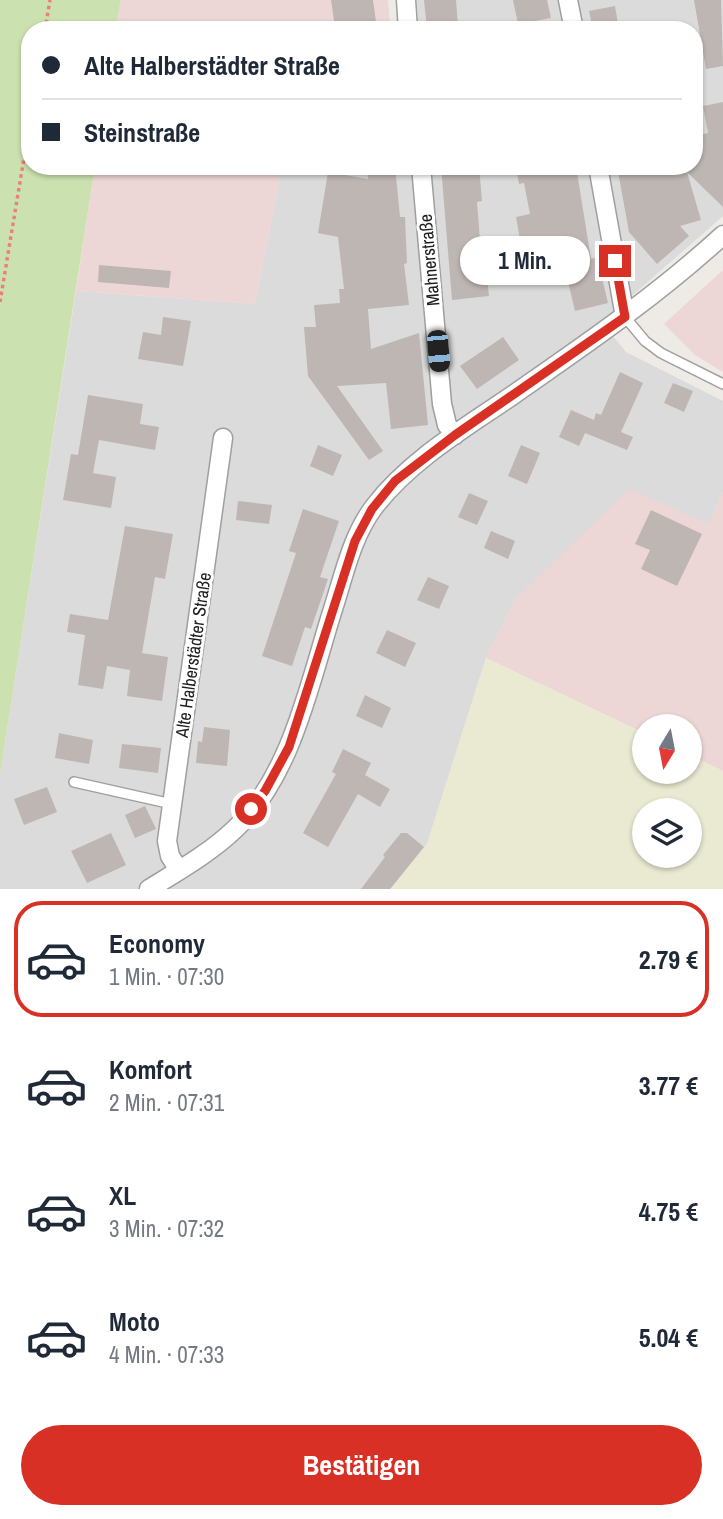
<!DOCTYPE html>
<html lang="de">
<head>
<meta charset="utf-8">
<style>
  body { margin:0; font-family:"Archivo Narrow",sans-serif; background:#f6f6f7; color:#1f2937; height:100vh; display:flex; flex-direction:column; font-size:26px; white-space:nowrap }
  * { box-sizing:border-box; margin:0 }
  p { font-size:23px; color:#747a83 }
  .icon { flex:none; width:38px; height:38px; fill:none; stroke:currentColor; stroke-width:2; stroke-linecap:round; stroke-linejoin:round }
  .map { position:relative; height:889px; overflow:hidden }
  .drawer { display:flex; flex-direction:column; background:#fff; flex:1 }
  .drawer>* { flex:none }
  .guide { position:absolute; left:21px; top:21px; width:682px; height:154px; border-radius:28px; box-shadow:0 2px 5px #0004; display:grid; align-content:center; height:154px; padding:0 21px; background:#fff }
  .needle { width:46px; rotate:190deg }
  .tools { position:absolute; left:632px; top:714px; display:grid; gap:14px }
  .tools a { display:grid; place-items:center; width:70px; height:70px; border-radius:50%; background:#fff; box-shadow:0 2px 5px #0004; font-size:35px }
  .end { position:absolute; width:32px; height:32px; margin:-16px; border:9px solid #d93025; background:#fff; box-shadow:0 0 0 4px #fff }
  .from { border-radius:50% }
  .bubble { position:absolute; height:49px; border-radius:24px; background:#fff; box-shadow:0 2px 5px #0004; font-size:23px; font-weight:700; line-height:49px; text-align:center }
  .car { position:absolute; width:21px; height:42px; margin:-21px -10px; border-radius:9px; box-shadow:0 0 5px 2px #0007; background:linear-gradient(#222 24%,#8ab4d8 0 40%,#222 0 76%,#8ab4d8 0 86%,#222 0) }
  .guide b { display:flex; align-items:center; gap:24px; height:66px; font-size:26px }
  .guide b+b { border-top:2px solid #e0e1e3 }
  .guide i { width:18px; height:18px; background:#1f2937 }
  ul { padding:12px 0 0; list-style:none }
  li { display:flex; align-items:center; gap:21px; height:116px; margin:0 14px 10px; padding:0 7px; border:4px solid transparent; border-radius:28px }
  li div { flex:1 }
  li b { display:block; font-size:26px }
  li em { font-style:normal; font-weight:700 }
  li.on { border-color:#d93025 }
  li>.icon { width:63px; height:63px; stroke-width:1.5 }
  .primary-button { display:flex; gap:14px; margin-top:auto; padding:14px 21px }
  .primary-button a { flex:1; height:80px; border-radius:42px; background:#d93025; color:#fff; font-size:28px; font-weight:700; line-height:80px; text-align:center }
  .map>svg:first-child { display:block }
  .residential { fill:#dcdbdb }
  .commercial { fill:#edd6d6 }
  .farmland { fill:#eaead2; fill-rule:evenodd }
  .grass { fill:#cbe2b0 }
  .building { fill:#beb6b2 }
  .lines { fill:none; stroke-linecap:round; stroke-linejoin:round }
  .lane-casing { stroke:#9f9f9f; stroke-width:12 }
  .street-casing { stroke:#9f9f9f; stroke-width:21 }
  .path { stroke:#ea807a; stroke-width:3.5; stroke-dasharray:3.5 3.5; stroke-linecap:butt }
  .lane { stroke:#fff; stroke-width:9 }
  .street { stroke:#fff; stroke-width:18 }
  .route { stroke:#d93025; stroke-width:9 }
  .labels { text-anchor:middle; dominant-baseline:central; stroke-width:6; stroke-linejoin:round; paint-order:stroke }
  .street-label { font-size:18px; fill:#1e1e1e; stroke:#fff }
</style>
</head>
<body>
<div class="map">
<svg width="723" height="889" viewBox="0 0 723 889">
  <rect width="100%" height="100%" fill="#eeeae5"/>
  <!-- residential -->
  <path class="residential" d="M417,0h306v216l-121,106 24,30 97,49v91l-14,32 -193,75 -30,59 -59,186 -36,45h-391v-115l76,-483 179,13 27,-138h413v-136h-333l56,-11z"/>
  <!-- commercial -->
  <path class="commercial" d="M121,0h267l2,24 -28,6h-247z
    M95,166h187l-27,138 -179,-13z
    M723,270v102l-28,-17 -31,-31z
    M629,489l80,35 14,-32v279l-33,-16v-29h-46v7l-158,-75 30,-59z"/>
  <!-- farmland -->
  <path class="farmland" d="M486,658l158,75v39h46v-17l33,16v118h-332l36,-45zM644,810h46v46h-46z"/>
  <!-- grass -->
  <path class="grass" d="M0,0h121l-6,30h-85v136h65l-95,608z"/>
  <!-- building -->
  <path class="building" d="M331,0h42l3,22 -41,5z
    M424,0h32l2,26 -31,3z
    M513,0h34l4,18 -33,6z
    M694,0h27l2,66 -17,3z
    M615,6l4,24h-26l-4,-19z
    M723,102v105l-36,-35 14,48 -21,6 9,10 -32,28 -28,-32 -12,-66h33l1,5 44,-5v-30l13,-3 -5,-27z
    M367,166h28l5,51h5l2,46 -3,1 5,41 -41,4 3,40 48,-16 9,92 -37,4 -5,-46 -49,3 46,65 -14,9 -61,-84 -4,-49h12l-2,-22 26,-2 -1,-14h5l-6,-52 -20,-4 10,-61 40,7z
    M441,166h38l3,35 -5,1 6,76h4l2,18 -37,4z
    M516,166h60l15,93 6,-2 11,46 -33,8 -12,-50 -38,7 -9,-51 14,-3 -6,-31 -5,1z
    M99,265l72,6 -2,17 -71,-6z
    M163,317l28,4 -8,45 -45,-7 5,-27 18,3z
    M503,337l16,23 -42,29 -17,-23z
    M620,372l23,11 -22,49 12,5 -6,13 -42,-17 -6,13 -20,-9 12,-27 23,10 2,-7 5,2z
    M673,383l20,8 -9,21 -20,-9z
    M88,395l55,9 -3,20 19,3 -4,23 -56,-10 -6,33 23,4 -5,31 -48,-8 8,-46 7,1z
    M318,445l24,10 -9,21 -23,-10z
    M521,445l19,8 -13,31 -19,-8z
    M469,493l19,8 -11,24 -19,-8z
    M238,501l34,4 -3,19 -33,-4z
    M303,509l36,12 -19,56 8,2 -17,50 -6,-2 -13,39 -30,-10 34,-103 -7,-2z
    M651,510l51,24 -25,52 -36,-17 9,-19 -15,-6z
    M125,526l48,8 -8,45 -10,-2 -13,76 26,4 -6,44 -35,-5 3,-26 -23,-4 -4,23 -25,-4 7,-50 -18,-3 3,-18 38,6z
    M491,531l24,10 -7,18 -24,-11z
    M428,577l21,9 -10,23 -22,-9z
    M387,630l29,13 -11,24 -29,-14z
    M365,695l26,13 -9,20 -26,-12z
    M204,727l26,3 -3,36 -31,-3 2,-22 4,1z
    M59,733l34,7 -4,24 -34,-6z
    M122,744l39,4 -3,25 -39,-5z
    M343,749l28,14 -6,12 25,14 -10,18 -22,-13 -30,53 -25,-14 33,-59 -4,-2z
    M47,787l10,25 -33,13 -10,-26z
    M145,806l11,23 -21,9 -10,-23z
    M111,833l15,32 -39,18 -16,-32z
    M401,833h6l17,14 -34,42h-29l24,-32 -2,-2z"/>
  <g class="lines">
    <!-- lane casing -->
    <g class="lane-casing">
      <path id="lane" d="M625,317l20,24 16,12 62,31
        M74,782l98,22"/>
    </g>
    <!-- street casing -->
    <g class="street-casing">
      <path id="street" d="M406,0l2,30
        M568,0l6,30
        M421,166l21,238 5,21 8,10
        M598,166l27,151
        M179,870l-9,-14 -3,-15 56,-403
        M149,889c29,-18 61,-36 86,-60 57,-54 75,-148 98,-220 11,-34 19,-73 41,-102 36,-47 91,-79 139,-112 73,-51 145,-100 210,-160"/>
    </g>
    <!-- path -->
    <path class="path" d="M45,30l5,-30
      M0,302l30,-180"/>
    <!-- lane -->
    <use href="#lane" class="lane"/>
    <!-- street -->
    <use href="#street" class="street"/>
  </g>
  <g class="lines">
    <!-- route -->
    <path class="route" d="M251,809l14,-18 24,-44 66,-206 17,-32 23,-28 60,-46 170,-118 -10,-56"/>
  </g>
  <g class="labels">
    <!-- street labels -->
    <g class="street-label">
      <text transform="translate(429 260) rotate(-95)">Mahnerstraße</text>
      <text transform="translate(193 655) rotate(-82)">Alte Halberstädter Straße</text>
    </g>
  </g>
</svg>
<div class="tools">
<a><svg class="needle" viewBox="-14 -14 28 28"><path d="M0-13l5 13h-10z" fill="#e53935"/><path d="M0 13l5-13h-10z" fill="#747a83"/></svg></a>
<a><svg class="icon" aria-label="layers" viewBox="0 0 24 24"><path d="M12 4l9 5-9 5-9-5zM3 14l9 5 9-5"/></svg></a>
</div>
<i class="end from" style="left:251px;top:809px"></i>
<i class="end" style="left:615px;top:261px"></i>
<div class="bubble" style="left:460px;top:236px;width:130px">1 Min.</div>
<i class="car" style="left:438px;top:351px;rotate:175deg"></i>
<div class="guide">
<b><i class="from"></i>Alte Halberstädter Straße</b>
<b><i></i>Steinstraße</b>
</div>
</div>
<section class="drawer">
<ul>
<li class="on"><svg class="icon" aria-label="car" viewBox="0 0 24 24"><path d="M5 17H2v-5l4-1 3-4h7l3 4 3 1v5h-3M9 17h6M6 11h13"/><circle cx="7" cy="17" r="2"/><circle cx="17" cy="17" r="2"/></svg><div><b>Economy</b><p>1 Min. · 07:30</p></div><em>2.79 €</em></li>
<li><svg class="icon" aria-label="car" viewBox="0 0 24 24"><path d="M5 17H2v-5l4-1 3-4h7l3 4 3 1v5h-3M9 17h6M6 11h13"/><circle cx="7" cy="17" r="2"/><circle cx="17" cy="17" r="2"/></svg><div><b>Komfort</b><p>2 Min. · 07:31</p></div><em>3.77 €</em></li>
<li><svg class="icon" aria-label="car" viewBox="0 0 24 24"><path d="M5 17H2v-5l4-1 3-4h7l3 4 3 1v5h-3M9 17h6M6 11h13"/><circle cx="7" cy="17" r="2"/><circle cx="17" cy="17" r="2"/></svg><div><b>XL</b><p>3 Min. · 07:32</p></div><em>4.75 €</em></li>
<li><svg class="icon" aria-label="car" viewBox="0 0 24 24"><path d="M5 17H2v-5l4-1 3-4h7l3 4 3 1v5h-3M9 17h6M6 11h13"/><circle cx="7" cy="17" r="2"/><circle cx="17" cy="17" r="2"/></svg><div><b>Moto</b><p>4 Min. · 07:33</p></div><em>5.04 €</em></li>
</ul>
<div class="primary-button"><a>Bestätigen</a></div>
</section>
</body>
</html>
